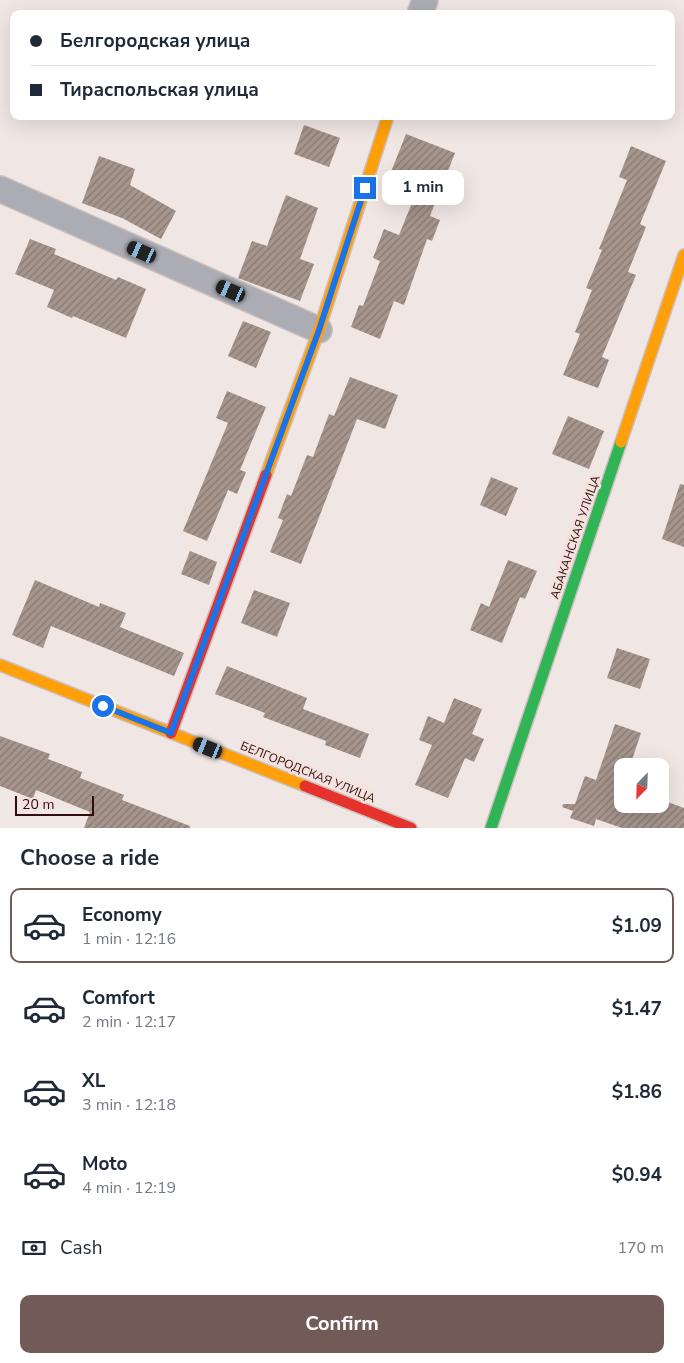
<!DOCTYPE html>
<html lang="en">
<head>
<meta charset="utf-8">
<style>
  body { margin:0; font-family:"Nunito Sans",sans-serif; background:#f6f6f7; color:#1f2937; height:100vh; display:flex; flex-direction:column; font-size:19px; white-space:nowrap }
  * { box-sizing:border-box; margin:0 }
  p { font-size:16px; color:#747a83 }
  .icon { flex:none; width:28px; height:28px; fill:none; stroke:currentColor; stroke-width:2; stroke-linecap:round; stroke-linejoin:round }
  .map { position:relative; height:828px; overflow:hidden }
  .drawer { display:flex; flex-direction:column; background:#fff; flex:1 }
  .drawer>* { flex:none }
  .guide { position:absolute; left:10px; top:10px; width:665px; height:110px; border-radius:10px; box-shadow:0 5px 20px #0002; display:grid; align-content:center; height:110px; padding:0 20px; background:#fff }
  .needle { width:32px; rotate:203deg }
  .fabs { position:absolute; left:614px; top:758px; display:grid; gap:10px }
  .fabs a { display:grid; place-items:center; width:55px; height:55px; border-radius:10px; background:#fff; box-shadow:0 5px 20px #0002; font-size:25px }
  .scale { position:absolute; left:15px; bottom:12px; width:79px; box-sizing:border-box; padding-left:5px; border:2px solid #2e0e0b; border-top:0; font-size:14px; line-height:18px; white-space:nowrap; color:#2e0e0b; -webkit-text-stroke:4px #f5e2df; paint-order:stroke }
  .end { position:absolute; width:22px; height:22px; margin:-11px; border:6px solid #1a73e8; background:#fff; box-shadow:0 0 0 2px #fff }
  .from { border-radius:50% }
  .bubble { position:absolute; height:35px; border-radius:10px; background:#fff; box-shadow:0 5px 20px #0002; font-size:16px; font-weight:700; line-height:35px; text-align:center }
  .car { position:absolute; width:15px; height:30px; margin:-15px -8px; border-radius:6px; box-shadow:0 0 4px 1px #0007; background:linear-gradient(#222 24%,#8ab4d8 0 40%,#222 0 76%,#8ab4d8 0 86%,#222 0) }
  .guide b { display:flex; align-items:center; gap:18px; height:48px; font-size:19px }
  .guide b+b { border-top:1px solid #e0e1e3 }
  .guide i { width:12px; height:12px; background:#1f2937 }
  ul { padding:0; list-style:none }
  li { display:flex; align-items:center; gap:15px; height:75px; margin:0 10px 8px; padding:0 10px; border:2px solid transparent; border-radius:10px }
  li div { flex:1 }
  li b { display:block; font-size:19px }
  li em { font-style:normal; font-weight:700 }
  li.current { border-color:#725a57 }
  li>.icon { width:45px; height:45px; stroke-width:1.5 }
  h2 { padding:0 20px; font-size:22px; line-height:60px }
  .pay { display:flex; align-items:center; gap:12px; height:55px; padding:0 20px; font-size:19px }
  .pay p { margin-inline-start:auto }
  .cta { display:flex; gap:10px; margin-top:auto; padding:10px 20px }
  .cta a { flex:1; height:58px; border-radius:10px; background:#725a57; color:#fff; font-size:20px; font-weight:700; line-height:58px; text-align:center }
  .map>svg:first-child { display:block }
  .building { fill:url(#building-hatch) }
  .lines { fill:none; stroke-linecap:round; stroke-linejoin:round }
  .street-casing { stroke:#ccc0be; stroke-width:28 }
  .fast-casing { stroke:#ccc0be; stroke-width:14 }
  .slow-casing { stroke:#ccc0be; stroke-width:14 }
  .jam-casing { stroke:#ccc0be; stroke-width:14 }
  .street { stroke:#abacb4; stroke-width:25 }
  .fast { stroke:#30b455; stroke-width:11 }
  .slow { stroke:#ff9f0a; stroke-width:11 }
  .jam { stroke:#e5322d; stroke-width:11 }
  .route { stroke:#1a73e8; stroke-width:6 }
  .labels { text-anchor:middle; dominant-baseline:central; stroke-width:5; stroke-linejoin:round; paint-order:stroke }
  .street-label { font-size:12px; fill:#2e0e0b; stroke:#f5e2df }
</style>
</head>
<body>
<div class="map">
<svg width="684" height="828" viewBox="0 0 684 828">
  <defs>
    <pattern id="building-hatch" width="6" height="6" patternUnits="userSpaceOnUse" patternTransform="scale(1.25)"><rect width="6" height="6" fill="#a5958d"/><path d="M-1 1l2-2M0 6l6-6M5 7l2-2" fill="none" stroke="#877871"/></pattern>
  </defs>
  <rect width="100%" height="100%" fill="#f0e6e4"/>
  <!-- building -->
  <path class="building" d="M304,125l36,13 -11,29 -35,-13z
    M406,134l49,19 -25,63 10,4 -8,21 -5,-2 -23,66 -10,-4 -14,38 -29,-12 8,-22 4,1 17,-45 -7,-3 11,-29 15,6 19,-47 -29,-11z
    M631,146l35,15 -26,63 6,3 -18,45 8,3 -34,82 7,3 -11,28 -35,-13 17,-41 -5,-2 17,-42 -6,-2 16,-38 -3,-1 28,-69 -8,-3z
    M99,156l36,13 -5,16 46,26 -15,28 -39,-21 -40,-15z
    M286,195l32,13 -18,51 14,5 -14,37 -62,-23 14,-37 15,5z
    M30,239l26,10 -2,5 62,26 2,-3 28,12 -20,49 -53,-22 -1,2 -25,-11 7,-17 -39,-16z
    M243,321l28,11 -15,36 -28,-12z
    M350,377l48,18 -13,34 -28,-10 -56,145 -31,-12 13,-32 -5,-2 9,-24 4,2 16,-41 6,2 16,-43 5,2z
    M227,391l39,16 -26,63 6,2 -9,22 -9,-4 -21,51 -24,-10 45,-108 -12,-5z
    M568,416l36,15 -15,38 -37,-15z
    M491,477l27,11 -12,28 -26,-11z
    M680,484l4,1v62l-22,-8z
    M190,551l27,11 -8,23 -28,-11z
    M508,560l29,11 -12,28 -5,-2 -18,46 -32,-13 11,-27 8,4z
    M35,580l64,27 1,-4 26,10 -6,14 64,26 -10,23 -123,-50 -8,22 -31,-13z
    M254,590l36,13 -13,34 -36,-14z
    M617,648l33,11 -10,30 -33,-11z
    M227,666l80,32 -4,11 66,25 -9,24 -35,-13 1,-4 -63,-24 2,-4 -50,-19z
    M454,698l28,11 -10,25 12,5 -10,23 -9,-4 -17,40 -33,-13 17,-40 -13,-5 9,-24 16,7z
    M615,724l26,9 -11,33h-8v22l-5,16h47l1,-3 19,7v20h-62l-26,-9 -2,7 -24,-8 3,-7 -11,-4 1,-3h12l10,-28 11,4z
    M0,736l50,18 -2,5 34,13 -2,6 44,17 -2,5 68,26v2h-106l6,-16 -54,-22 -3,9 -33,-13z"/>
  <g class="lines">
    <!-- street casing -->
    <g class="street-casing">
      <path id="street" d="M420,14l5,-14
        M0,189l319,141"/>
    </g>
    <!-- fast casing -->
    <g class="fast-casing">
      <path id="fast" d="M491,828l130,-386"/>
    </g>
    <!-- slow casing -->
    <g class="slow-casing">
      <path id="slow" d="M621,442l63,-187
        M266,475l53,-145 69,-214
        M0,665l305,121"/>
    </g>
    <!-- jam casing -->
    <g class="jam-casing">
      <path id="jam" d="M171,733l95,-258
        M305,786l106,42"/>
    </g>
    <!-- street -->
    <use href="#street" class="street"/>
    <!-- fast -->
    <use href="#fast" class="fast"/>
    <!-- slow -->
    <use href="#slow" class="slow"/>
    <!-- jam -->
    <use href="#jam" class="jam"/>
  </g>
  <g class="lines">
    <!-- route -->
    <path class="route" d="M103,706l68,27 148,-403 46,-142"/>
  </g>
  <g class="labels">
    <!-- street labels -->
    <g class="street-label">
      <text transform="translate(575 537) rotate(-71)">АБАКАНСКАЯ УЛИЦА</text>
      <text transform="translate(308 772) rotate(22)">БЕЛГОРОДСКАЯ УЛИЦА</text>
    </g>
  </g>
</svg>
<div class="fabs">
<a><svg class="needle" viewBox="-14 -14 28 28"><path d="M0-13l5 13h-10z" fill="#e53935"/><path d="M0 13l5-13h-10z" fill="#747a83"/></svg></a>
</div>
<div class="scale">20 m</div>
<i class="end from" style="left:103px;top:706px"></i>
<i class="end" style="left:365px;top:188px"></i>
<div class="bubble" style="left:382px;top:170px;width:82px">1 min</div>
<i class="car" style="left:142px;top:252px;rotate:294deg"></i>
<i class="car" style="left:231px;top:291px;rotate:294deg"></i>
<i class="car" style="left:208px;top:748px;rotate:292deg"></i>
<div class="guide">
<b><i class="from"></i>Белгородская улица</b>
<b><i></i>Тираспольская улица</b>
</div>
</div>
<section class="drawer">
<h2>Choose a ride</h2>
<ul>
<li class="current"><svg class="icon" aria-label="car" viewBox="0 0 24 24"><path d="M5 17H2v-5l4-1 3-4h7l3 4 3 1v5h-3M9 17h6M6 11h13"/><circle cx="7" cy="17" r="2"/><circle cx="17" cy="17" r="2"/></svg><div><b>Economy</b><p>1 min · 12:16</p></div><em>$1.09</em></li>
<li><svg class="icon" aria-label="car" viewBox="0 0 24 24"><path d="M5 17H2v-5l4-1 3-4h7l3 4 3 1v5h-3M9 17h6M6 11h13"/><circle cx="7" cy="17" r="2"/><circle cx="17" cy="17" r="2"/></svg><div><b>Comfort</b><p>2 min · 12:17</p></div><em>$1.47</em></li>
<li><svg class="icon" aria-label="car" viewBox="0 0 24 24"><path d="M5 17H2v-5l4-1 3-4h7l3 4 3 1v5h-3M9 17h6M6 11h13"/><circle cx="7" cy="17" r="2"/><circle cx="17" cy="17" r="2"/></svg><div><b>XL</b><p>3 min · 12:18</p></div><em>$1.86</em></li>
<li><svg class="icon" aria-label="car" viewBox="0 0 24 24"><path d="M5 17H2v-5l4-1 3-4h7l3 4 3 1v5h-3M9 17h6M6 11h13"/><circle cx="7" cy="17" r="2"/><circle cx="17" cy="17" r="2"/></svg><div><b>Moto</b><p>4 min · 12:19</p></div><em>$0.94</em></li>
</ul>
<div class="pay"><svg class="icon" aria-label="cash" viewBox="0 0 24 24"><path d="M3 7h18v10H3z"/><circle cx="12" cy="12" r="2"/></svg>Cash<p>170 m</p></div>
<div class="cta"><a>Confirm</a></div>
</section>
</body>
</html>
